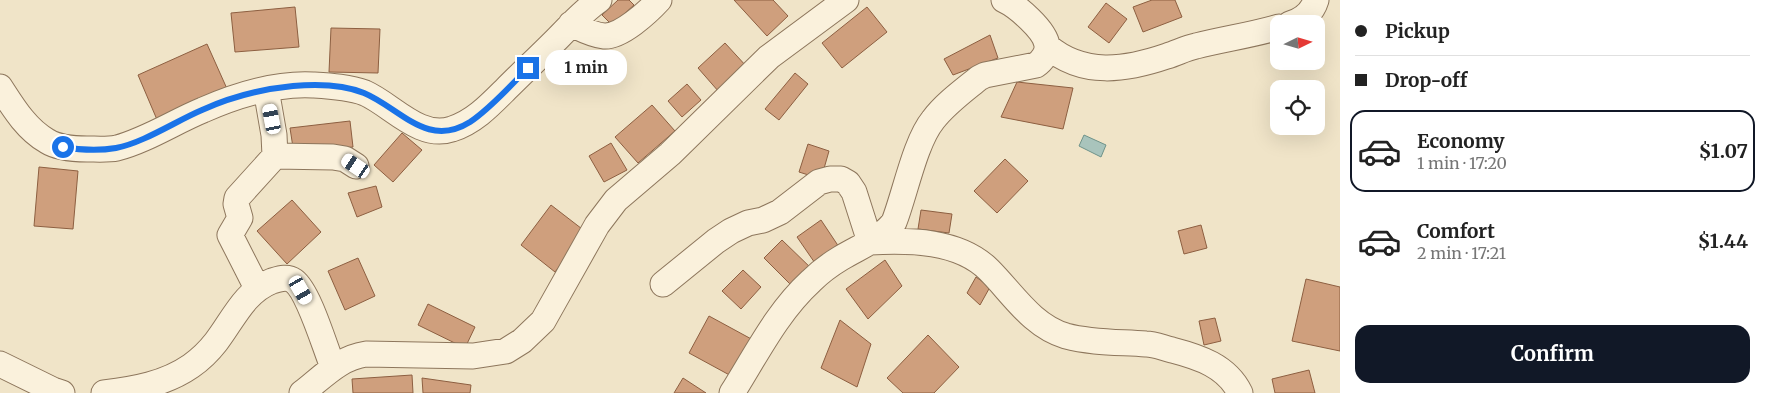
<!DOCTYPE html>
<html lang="en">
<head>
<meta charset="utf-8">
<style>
  body { margin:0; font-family:Merriweather,serif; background:#f6f6f6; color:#222; height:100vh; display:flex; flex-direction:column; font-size:19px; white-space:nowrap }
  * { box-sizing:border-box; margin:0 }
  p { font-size:16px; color:#767676 }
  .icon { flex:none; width:28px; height:28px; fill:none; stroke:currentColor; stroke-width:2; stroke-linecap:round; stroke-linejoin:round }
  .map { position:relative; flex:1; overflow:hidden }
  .details { display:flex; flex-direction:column; background:#fff; width:425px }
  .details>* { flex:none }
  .guide { display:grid; align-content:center; height:110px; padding:0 15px; background:#fff }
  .needle { width:32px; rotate:85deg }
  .tools { position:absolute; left:1270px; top:15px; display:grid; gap:10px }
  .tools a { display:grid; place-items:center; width:55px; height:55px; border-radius:10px; background:#fff; box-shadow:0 5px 20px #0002; font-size:25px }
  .end { position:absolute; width:22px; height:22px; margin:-11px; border:6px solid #1a73e8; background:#fff; box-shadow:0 0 0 2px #fff }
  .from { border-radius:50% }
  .bubble { position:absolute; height:35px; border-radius:15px; background:#fff; box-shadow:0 5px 20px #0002; font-size:16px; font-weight:700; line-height:35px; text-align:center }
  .car { position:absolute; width:15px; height:30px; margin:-15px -8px; border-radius:6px; box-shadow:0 0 4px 1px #0007; background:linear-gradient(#fff 24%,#345 0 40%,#fff 0 76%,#345 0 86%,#fff 0) }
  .guide b { display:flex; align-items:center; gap:18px; height:48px; font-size:19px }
  .guide b+b { border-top:1px solid #e0e0e0 }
  .guide i { width:12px; height:12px; background:#222 }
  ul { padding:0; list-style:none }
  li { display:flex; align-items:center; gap:15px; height:82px; margin:0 10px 8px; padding:0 5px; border:2px solid transparent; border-radius:15px }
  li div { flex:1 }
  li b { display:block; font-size:19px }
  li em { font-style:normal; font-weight:700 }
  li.current { border-color:#111827 }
  li>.icon { width:45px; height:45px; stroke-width:1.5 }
  .cta { display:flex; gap:10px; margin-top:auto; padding:10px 15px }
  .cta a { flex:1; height:58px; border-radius:15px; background:#111827; color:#fff; font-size:20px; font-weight:700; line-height:58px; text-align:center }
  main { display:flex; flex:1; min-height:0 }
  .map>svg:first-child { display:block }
  .water { fill:#a9c4bc; stroke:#6f938a }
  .building { fill:#cf9f7d; stroke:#8d5f41 }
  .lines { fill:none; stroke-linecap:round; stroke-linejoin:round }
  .minor-casing { stroke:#8d765c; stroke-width:27 }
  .minor { stroke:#faf1dc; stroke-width:25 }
  .route { stroke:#1a73e8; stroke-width:6 }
</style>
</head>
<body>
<main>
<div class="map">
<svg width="1340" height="393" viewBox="0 0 1340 393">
  <rect width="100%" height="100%" fill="#f0e4c8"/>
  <!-- water -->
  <path class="water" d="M1084,135l22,10 -5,12 -22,-11z"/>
  <!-- building -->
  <path class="building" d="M618,0h11l5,5 -22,20 -10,-10z
    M734,0h39l15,16 -21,20z
    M1152,0h23l7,17 -39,15 -10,-25z
    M1106,3l21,16 -18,24 -21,-16z
    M295,7l4,40 -64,5 -4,-39z
    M867,7l20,25 -45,36 -20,-25z
    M331,28l49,1 -2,44 -49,-1z
    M990,35l8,23 -45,17 -9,-16z
    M725,43l22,24 -28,25 -21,-24z
    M207,44l21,47 -70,31 -20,-47z
    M795,73l13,11 -29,36 -14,-11z
    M1017,82l56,6 -10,41 -62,-12z
    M687,84l14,16 -19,17 -14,-16z
    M652,105l23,26 -37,32 -23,-26z
    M350,121l3,26 -59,7 -4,-26z
    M402,133l20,17 -29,32 -19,-17z
    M611,143l16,27 -23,12 -15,-26z
    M808,144l21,7 -8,28 -22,-7z
    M1005,159l23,22 -31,32 -23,-22z
    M39,167l39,4 -5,58 -39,-3z
    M376,186l6,21 -25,10 -9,-24z
    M292,200l29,32 -34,32 -30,-33z
    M551,205l35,27 -31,40 -34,-27z
    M921,210l31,4 -3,19 -31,-4z
    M821,220l20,30 -24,16 -20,-29z
    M1201,225l6,23 -23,6 -6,-23z
    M782,240l31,30 -18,19 -31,-31z
    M358,258l17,38 -30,14 -17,-39z
    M885,260l17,26 -34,33 -22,-30z
    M743,270l18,17 -20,22 -19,-18z
    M976,277l14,10 -10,18 -13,-12z
    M1306,279l34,8v64l-48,-10z
    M428,304l47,23 -10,21 -47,-23z
    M709,316l46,25 -20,37 -46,-25z
    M1215,318l6,23 -17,4 -5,-24z
    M840,320l31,24 -14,43 -36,-19z
    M928,335l31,32 -25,26h-31l-16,-15z
    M1309,370l6,23h-40l-3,-14z
    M412,375l1,18h-60l-1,-14z
    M422,378l49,7 -1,8h-47z
    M683,378l23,15h-32z"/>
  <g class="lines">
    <!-- minor casing -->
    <g class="minor-casing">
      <path id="minor" d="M571,24c11,5 21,11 33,12 17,1 44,-24 55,-36
        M1290,24c13,-4 22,-11 26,-24
        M1047,46c36,31 79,24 120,10 10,-3 19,-8 29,-10 28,-7 56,-11 83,-19
        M0,87c13,20 26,42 47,54 11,7 26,8 40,8 9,0 20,1 30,-1 30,-8 57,-26 86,-38 34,-15 72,-27 110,-25 17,1 36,2 52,8 27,12 55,47 87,36 22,-7 38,-24 54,-40 16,-16 33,-32 49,-48 14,-14 27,-29 44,-41
        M275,156l58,1 12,2 11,7
        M870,242c39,-2 89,-2 119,28 24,24 43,56 77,66 26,7 54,6 80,8 9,0 17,4 26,6 27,7 55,16 68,43
        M663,284l53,-43 15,-10 17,-8 15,-3 17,-8 39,-30 11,-3h11l7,4 6,9 16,50
        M257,288l-27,-53 10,-17 -4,-14 1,-6 38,-42 -1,-21 -8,-46
        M0,364l53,26 9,3
        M104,393c31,-4 61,-9 87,-27 10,-7 18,-15 25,-24 17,-22 28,-50 56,-61 7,-2 15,-5 22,0 15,11 31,67 39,86
        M302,393c21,-16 37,-35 64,-39l107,2 33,-5 16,-10 21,-20 54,-96 19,-25 54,-46 99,-97 77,-57
        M732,393c24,-38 45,-81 79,-112 8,-8 20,-17 30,-23 18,-11 40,-19 53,-36 11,-28 21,-80 39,-102 12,-16 30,-29 46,-42l6,-3 51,-10c6,-4 12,-12 11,-20 -2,-15 -30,-39 -43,-45"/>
    </g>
    <!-- minor -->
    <use href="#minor" class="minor"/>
  </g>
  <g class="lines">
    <!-- route -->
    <path class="route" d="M63,147c17,3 36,4 53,1 27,-5 60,-27 86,-38 29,-13 60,-21 91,-24 23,-2 49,-2 71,7 36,15 63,56 106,29 21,-14 40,-36 58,-54"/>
  </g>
</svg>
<div class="tools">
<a><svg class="needle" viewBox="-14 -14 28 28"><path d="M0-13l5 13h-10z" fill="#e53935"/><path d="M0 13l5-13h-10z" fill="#767676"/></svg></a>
<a><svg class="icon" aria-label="locate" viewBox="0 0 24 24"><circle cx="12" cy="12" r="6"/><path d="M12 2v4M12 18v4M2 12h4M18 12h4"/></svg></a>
</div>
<i class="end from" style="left:63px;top:147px"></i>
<i class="end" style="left:528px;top:68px"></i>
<div class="bubble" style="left:545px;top:50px;width:82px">1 min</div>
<i class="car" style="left:272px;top:119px;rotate:349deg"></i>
<i class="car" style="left:356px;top:166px;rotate:304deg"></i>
<i class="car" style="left:301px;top:290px;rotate:150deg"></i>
</div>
<section class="details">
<div class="guide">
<b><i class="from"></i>Pickup</b>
<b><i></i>Drop-off</b>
</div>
<ul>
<li class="current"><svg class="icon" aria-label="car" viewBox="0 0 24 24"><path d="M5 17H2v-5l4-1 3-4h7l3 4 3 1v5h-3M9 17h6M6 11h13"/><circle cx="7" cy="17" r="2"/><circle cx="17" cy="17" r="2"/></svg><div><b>Economy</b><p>1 min · 17:20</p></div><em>$1.07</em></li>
<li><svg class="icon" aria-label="car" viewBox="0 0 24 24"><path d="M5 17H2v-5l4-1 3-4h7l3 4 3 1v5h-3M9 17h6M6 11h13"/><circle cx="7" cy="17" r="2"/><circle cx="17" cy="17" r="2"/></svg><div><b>Comfort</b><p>2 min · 17:21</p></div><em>$1.44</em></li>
</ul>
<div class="cta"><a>Confirm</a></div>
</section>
</main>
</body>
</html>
